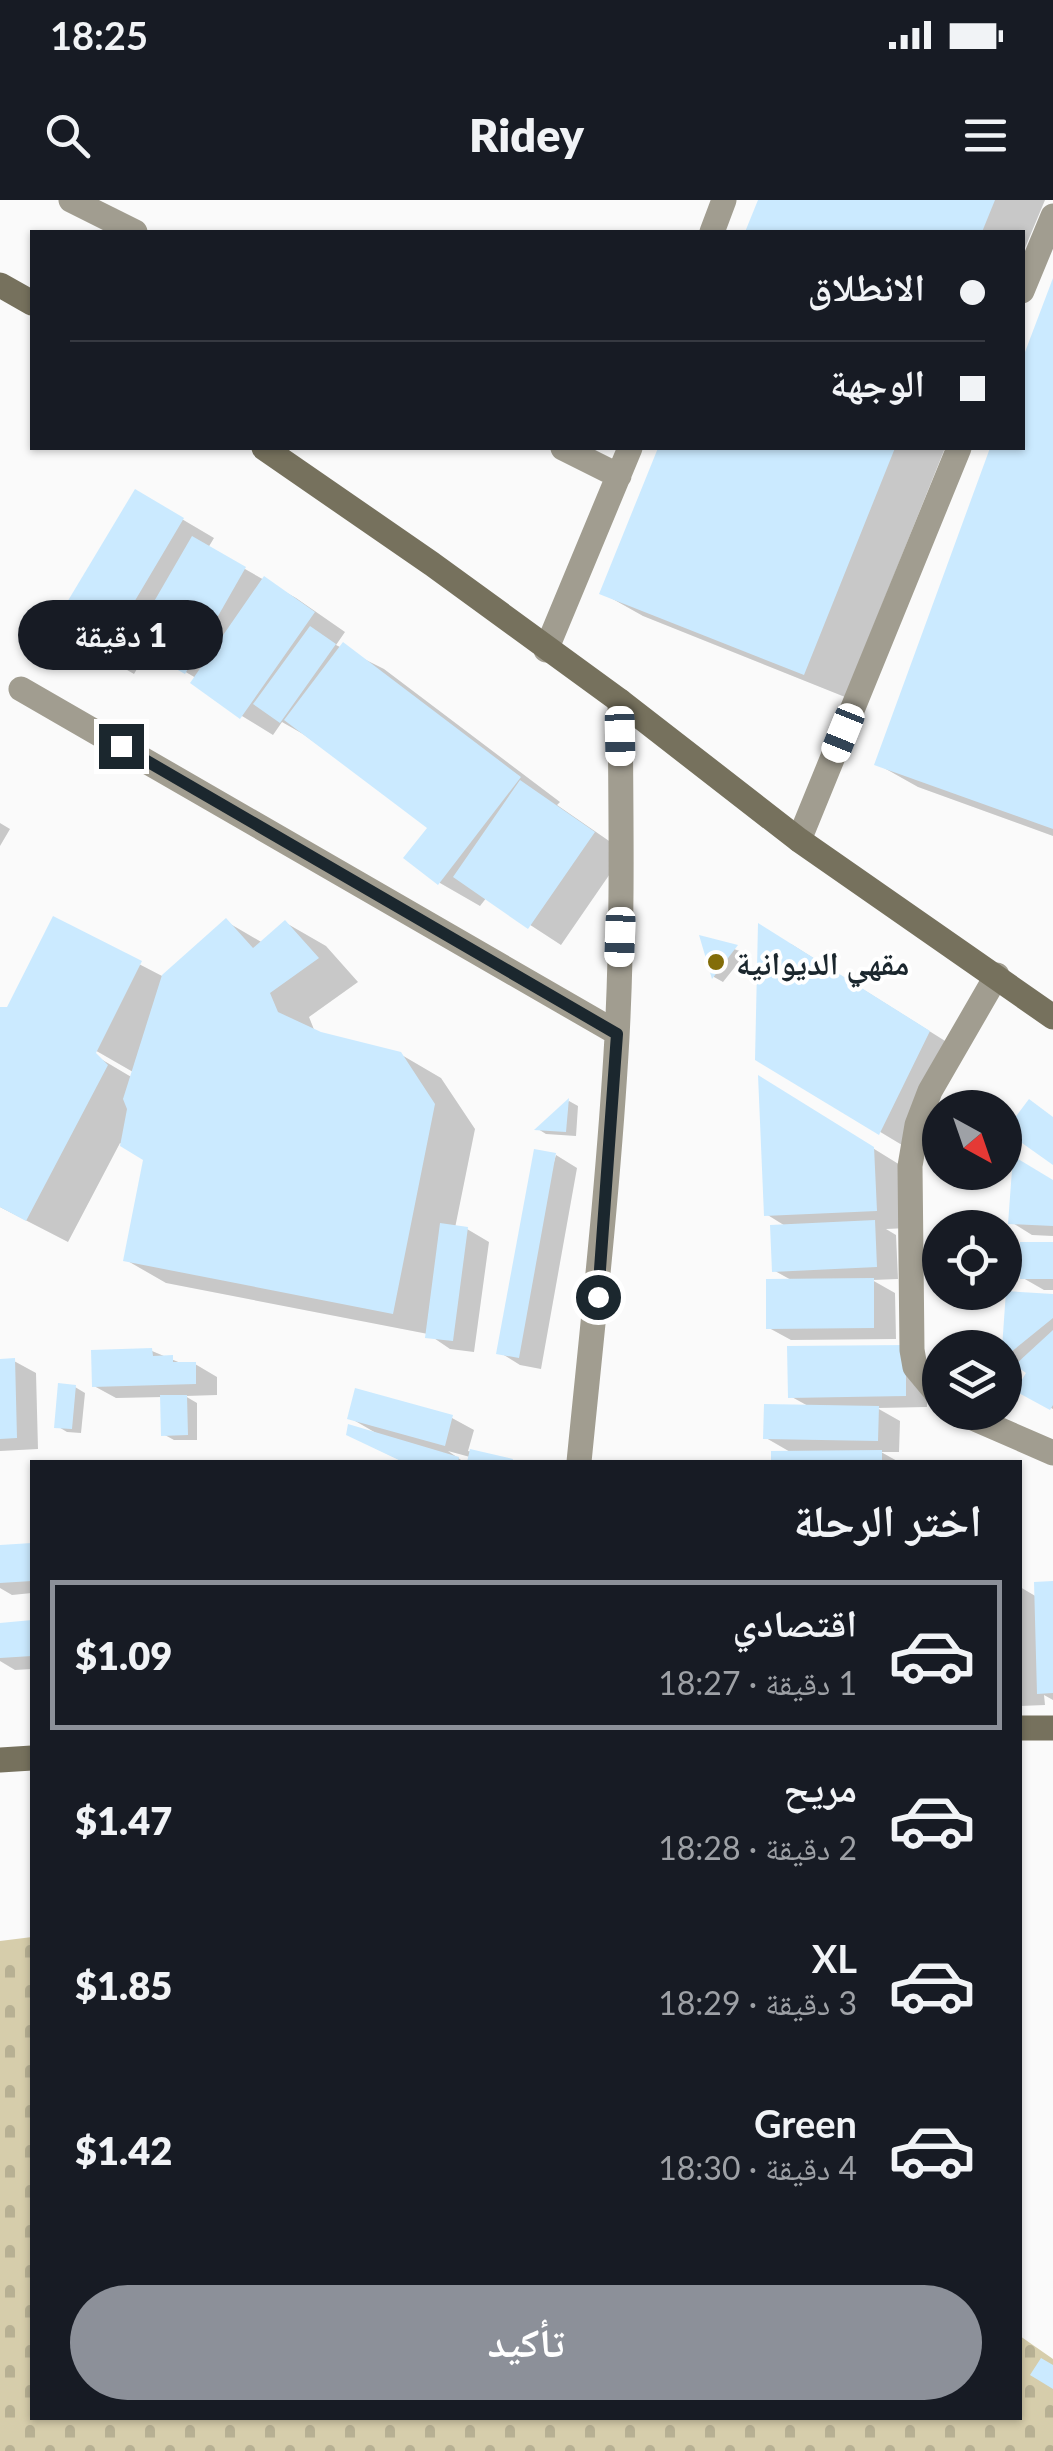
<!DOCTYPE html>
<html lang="ar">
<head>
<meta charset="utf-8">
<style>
  body { margin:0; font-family:Lato,"Noto Naskh Arabic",sans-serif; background:#242831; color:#f1f3f6; direction:rtl; height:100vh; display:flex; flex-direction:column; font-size:38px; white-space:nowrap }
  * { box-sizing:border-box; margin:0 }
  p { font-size:32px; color:#9ea1a6 }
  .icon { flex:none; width:55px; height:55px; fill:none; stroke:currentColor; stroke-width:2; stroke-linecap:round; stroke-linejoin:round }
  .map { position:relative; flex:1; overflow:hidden; direction:ltr }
  .sheet { position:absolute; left:30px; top:1260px; width:992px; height:960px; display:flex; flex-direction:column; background:#171b24; border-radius:0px; box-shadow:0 2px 8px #0004; direction:rtl }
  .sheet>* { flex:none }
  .guide { position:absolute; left:30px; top:30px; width:995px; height:220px; border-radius:0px; box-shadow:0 2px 8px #0004; direction:rtl; display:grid; align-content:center; height:220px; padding:0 40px; background:#171b24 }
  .needle { width:65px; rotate:140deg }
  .fabs { position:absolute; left:922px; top:890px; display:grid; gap:20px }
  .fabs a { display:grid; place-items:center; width:100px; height:100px; border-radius:50%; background:#171b24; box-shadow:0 2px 8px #0004; font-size:50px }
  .end { position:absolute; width:45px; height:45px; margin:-22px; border:12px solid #1b272e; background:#fff; box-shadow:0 0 0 5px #fff }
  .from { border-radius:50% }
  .bubble { position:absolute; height:70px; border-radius:35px; background:#171b24; box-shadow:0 2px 8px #0004; font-size:32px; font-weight:800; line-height:70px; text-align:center; direction:rtl }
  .car { position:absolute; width:30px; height:60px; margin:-30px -15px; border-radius:12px; box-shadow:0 0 8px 2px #0007; background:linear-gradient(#fff 24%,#345 0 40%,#fff 0 76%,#345 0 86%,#fff 0) }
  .guide b { display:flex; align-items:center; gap:35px; height:95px; font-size:38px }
  .guide b+b { border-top:2px solid #363941 }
  .guide i { width:25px; height:25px; background:#f1f3f6 }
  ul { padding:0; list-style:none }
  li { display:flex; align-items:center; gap:30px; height:150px; margin:0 20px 15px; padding:0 20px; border:5px solid transparent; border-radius:0px }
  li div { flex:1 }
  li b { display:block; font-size:38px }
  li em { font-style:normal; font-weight:800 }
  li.selected { border-color:#8c9099 }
  li>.icon { width:90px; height:90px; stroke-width:1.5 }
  h2 { padding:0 40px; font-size:45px; line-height:120px }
  .button { display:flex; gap:20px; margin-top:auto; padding:20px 40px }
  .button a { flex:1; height:115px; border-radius:60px; background:#8c9099; color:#fff; font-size:40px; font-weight:800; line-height:115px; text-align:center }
  .status { display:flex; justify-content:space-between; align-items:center; height:70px; padding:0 50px; background:#171b24; direction:ltr }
  .status svg { height:28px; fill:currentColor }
  header { display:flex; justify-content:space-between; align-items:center; height:130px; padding:0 40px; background:#171b24; font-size:45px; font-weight:800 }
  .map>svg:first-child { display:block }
  .cemetery { fill:url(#cemetery-stones) }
  .shadow { fill:#0003; fill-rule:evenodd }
  .building { fill:#cbeaff }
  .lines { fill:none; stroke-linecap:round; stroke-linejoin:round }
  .minor { stroke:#a19d90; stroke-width:25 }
  .secondary { stroke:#76715d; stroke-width:25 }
  .route { stroke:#1b272e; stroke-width:12 }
  .poi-dot { fill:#836d09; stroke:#fff; stroke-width:4 }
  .labels { text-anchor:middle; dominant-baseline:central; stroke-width:8; stroke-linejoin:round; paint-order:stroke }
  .poi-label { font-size:32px; font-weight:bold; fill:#1b272e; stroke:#fff; text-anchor:start }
</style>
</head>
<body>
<div class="status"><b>18:25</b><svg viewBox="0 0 49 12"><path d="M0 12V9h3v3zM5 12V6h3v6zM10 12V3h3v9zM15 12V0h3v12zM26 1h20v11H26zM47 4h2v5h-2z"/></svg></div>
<header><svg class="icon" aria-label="menu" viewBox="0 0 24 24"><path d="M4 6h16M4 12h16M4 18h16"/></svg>Ridey<svg class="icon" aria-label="search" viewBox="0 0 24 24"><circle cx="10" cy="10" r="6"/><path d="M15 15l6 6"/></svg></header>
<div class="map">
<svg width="1053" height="2251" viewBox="0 0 1053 2251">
  <defs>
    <pattern id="cemetery-stones" width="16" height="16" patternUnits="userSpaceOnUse" patternTransform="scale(2.5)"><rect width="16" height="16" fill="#d6cdab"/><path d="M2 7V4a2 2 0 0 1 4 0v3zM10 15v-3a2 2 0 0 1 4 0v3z" fill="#b7b093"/></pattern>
  </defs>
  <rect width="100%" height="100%" fill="#fafafa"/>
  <!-- cemetery -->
  <path class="cemetery" d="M32,1737v481h988v-82l33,23v92h-1053v-510z"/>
  <!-- shadow -->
  <path class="shadow" d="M760,0h285l-23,55v-23h-275z
    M1053,84v552l-135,-49 -41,-23 116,-316h29z
    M661,248h284l-100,249 -202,-81 -41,-23z
    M136,292l78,46 -6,10 88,50 49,34 -9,13 48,24 176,133 -3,3 68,47 -64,93 -74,-48 -7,9 -40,-23 -9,-56 -128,-93 -21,-12 -9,13 -31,-19 -46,-38 -48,-28 -14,24 -79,-46z
    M0,623l10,6 -10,17z
    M54,720l110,57 63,-55 36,21 23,-20 40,23 32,36 -49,35 6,15 85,22 41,24 34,51 -20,99 12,1 22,13 -15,110 -24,-3 -22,-15 -262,-51 -40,-23 20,-102 -26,-15 -52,99 -68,-35v-197h8zM86,845l47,27v6l-49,-29z
    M703,739l43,14 -23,29 -9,-5z
    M791,744l170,107 -49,100 -155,-93z
    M790,897l115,71 3,60 -22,1 10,6 2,44 -26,1 23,13 1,46 -105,1 -22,-12 24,-47 -18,-10 12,-44 -21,-13z
    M569,901l9,5 -2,30 -30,-2 -8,-5z
    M556,955l21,13 -36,201 -21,-4 -21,-13z
    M1053,982v54l-21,-1 -21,-13z
    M1053,1045v45h-9l-21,-12z
    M1053,1097v112l-34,-19 10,-17 -24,-14v-11z
    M906,1148l21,12v47l-50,1 23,13 -1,31h-18l18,10h-126v-9h19l-26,-15 44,-31 -20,-11z
    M152,1151l31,13h12l22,13v18l-32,1 12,7v37h-23l-11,-6v-37l-47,1 -22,-12z
    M0,1161h14l22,12 2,76 -38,2z
    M75,1187l10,6 -4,40 -14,-1 -10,-6z
    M350,1218h102l22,12 -6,21 45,11h-44l1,-5 -22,-6 16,11h-60l-33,-16 5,-13z
    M32,1345v48l-20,2 -12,-7v-40z
    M1053,1384v116l-9,-5 1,10 -25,1v-119l17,10z
    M32,1423v46l-17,1 -15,-9v-36z"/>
  <!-- building -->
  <path class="building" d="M758,0h237l-13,32h-237z
    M1053,78v551l-179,-64 116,-317h32v-88z
    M658,248h237l-91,227 -205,-81z
    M135,289l49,29 -83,140 -50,-29z
    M192,336l54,31 -61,107 -55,-31z
    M264,376l51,36 -75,107 -50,-36z
    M310,426l26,18 -56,79 -27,-19z
    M343,442l178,135 -83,108 -35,-27 24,-30 -143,-108z
    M520,580l75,52 -67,97 -75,-52z
    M53,716l89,45 -46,92 12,12 -82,156 -26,-14v-200h7z
    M226,718l27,30 32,-28 34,38 -49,35 8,19 43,20 80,20 34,52 -42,210 -270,-53 20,-101 -23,-14 7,-37 -4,-10 39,-124z
    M758,723l172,108 -51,104 -124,-75z
    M699,735l39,10 -26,34z
    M758,875l116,72 3,64 -113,5z
    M569,898l-3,34 -32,-2z
    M1029,899l24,18v48l-48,-34z
    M534,949l22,4 -37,205 -23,-4z
    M1013,956l40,24v46l-45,-2z
    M875,1020l2,47 -105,5 -2,-47z
    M440,1023l28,4 -15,114 -28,-3z
    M1020,1042h33v37h-33z
    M874,1078v50l-108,1v-50z
    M1006,1091l47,3v24l-48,39v-9h-3z
    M1053,1130v75l-3,5 -35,-19 11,-18 -11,-8z
    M906,1145v51l-118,2 -1,-52z
    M152,1148l1,8 20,-1v7h23v22l-104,3 -1,-37z
    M15,1158l2,80 -17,1v-80z
    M58,1183l18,2 -4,44 -18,-1z
    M355,1188l98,27 -8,31 -98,-27z
    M160,1195h27l1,40 -27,1z
    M764,1204l115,2 -1,35 -115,-2z
    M348,1224l111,33 -1,5h-55l-57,-27z
    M470,1249l43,10 -1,3h-45z
    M882,1250v12h-111v-11z
    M32,1343v38l-32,2v-38z
    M1053,1381v112l-16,1 -3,-112z
    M32,1420v36l-32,2v-35z
    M1041,2158l12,7v24l-23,-14z"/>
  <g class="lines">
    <!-- minor -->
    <path class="minor" d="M71,0l64,32
      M712,32l12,-32
      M1022,91l31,-75
      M563,248l56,28
      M546,450l84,-202
      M21,489l596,344
      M799,640l160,-392
      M940,1197l-25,-30 -3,-17 -2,-184 7,-41 13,-34 67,-116
      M959,1212l94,41
      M579,1262c14,-141 30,-283 38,-425 6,-112 4,-224 3,-336"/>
    <!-- secondary -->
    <path class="secondary" d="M0,85l32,18
      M264,248l168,116 188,137 179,139 254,177
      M1020,1528h33
      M0,1560l32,-2"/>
  </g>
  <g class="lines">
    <!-- route -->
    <path class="route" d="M121,546l496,288 -19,263"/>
  </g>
  <!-- markers -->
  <circle class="poi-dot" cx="716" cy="762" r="10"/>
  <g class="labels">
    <!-- poi labels -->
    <g class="poi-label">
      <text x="736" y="762">مقهي الديوانية</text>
    </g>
  </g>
</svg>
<div class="fabs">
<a><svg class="needle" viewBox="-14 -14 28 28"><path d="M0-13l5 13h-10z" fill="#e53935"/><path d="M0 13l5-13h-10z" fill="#9ea1a6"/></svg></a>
<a><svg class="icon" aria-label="locate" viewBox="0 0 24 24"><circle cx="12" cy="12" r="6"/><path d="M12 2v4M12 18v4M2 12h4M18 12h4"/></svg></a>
<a><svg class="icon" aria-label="layers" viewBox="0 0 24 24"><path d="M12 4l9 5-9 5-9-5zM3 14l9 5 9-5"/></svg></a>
</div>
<i class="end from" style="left:598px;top:1097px"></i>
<i class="end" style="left:121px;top:546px"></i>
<div class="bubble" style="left:18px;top:400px;width:205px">1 دقيقة</div>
<i class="car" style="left:843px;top:533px;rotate:202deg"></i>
<i class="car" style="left:620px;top:536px;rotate:179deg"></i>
<i class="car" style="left:620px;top:737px;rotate:182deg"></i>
<div class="guide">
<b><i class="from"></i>الانطلاق</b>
<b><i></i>الوجهة</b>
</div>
<section class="sheet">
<h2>اختر الرحلة</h2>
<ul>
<li class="selected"><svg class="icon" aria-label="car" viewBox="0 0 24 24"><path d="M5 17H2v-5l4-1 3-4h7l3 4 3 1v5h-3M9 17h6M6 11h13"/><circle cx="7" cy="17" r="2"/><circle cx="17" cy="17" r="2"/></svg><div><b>اقتصادي</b><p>1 دقيقة · 18:27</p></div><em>$1.09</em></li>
<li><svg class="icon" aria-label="car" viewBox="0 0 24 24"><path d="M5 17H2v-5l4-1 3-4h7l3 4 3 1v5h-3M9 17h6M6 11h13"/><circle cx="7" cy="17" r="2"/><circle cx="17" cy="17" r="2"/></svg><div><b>مريح</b><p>2 دقيقة · 18:28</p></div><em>$1.47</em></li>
<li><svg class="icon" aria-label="car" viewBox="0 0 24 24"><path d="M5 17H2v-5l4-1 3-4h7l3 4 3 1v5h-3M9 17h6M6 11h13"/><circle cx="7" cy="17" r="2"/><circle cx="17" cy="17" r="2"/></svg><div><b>XL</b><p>3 دقيقة · 18:29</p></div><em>$1.85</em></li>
<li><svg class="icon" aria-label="car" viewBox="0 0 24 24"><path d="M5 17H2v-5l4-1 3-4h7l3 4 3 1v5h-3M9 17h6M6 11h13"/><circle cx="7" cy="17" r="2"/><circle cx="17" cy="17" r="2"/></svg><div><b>Green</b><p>4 دقيقة · 18:30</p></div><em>$1.42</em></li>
</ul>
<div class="button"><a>تأكيد</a></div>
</section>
</div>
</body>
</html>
